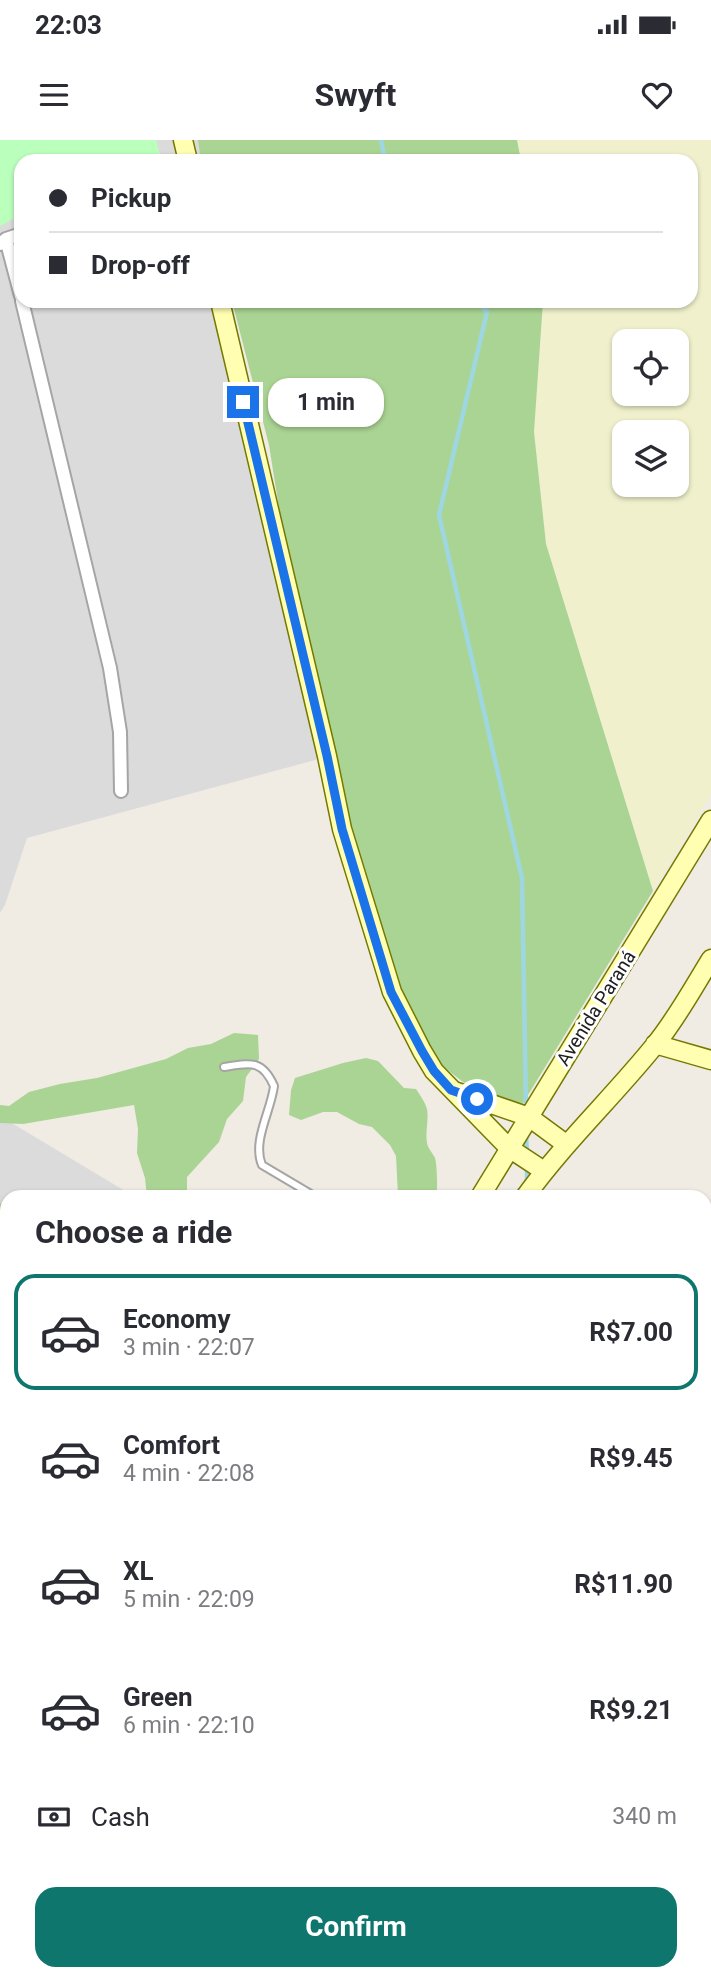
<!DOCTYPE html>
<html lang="en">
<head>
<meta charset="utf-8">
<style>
  body { margin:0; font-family:Roboto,sans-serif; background:#f7f7f7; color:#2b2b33; height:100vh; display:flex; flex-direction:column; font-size:26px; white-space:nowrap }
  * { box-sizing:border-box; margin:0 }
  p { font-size:23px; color:#7c7c81 }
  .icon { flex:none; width:38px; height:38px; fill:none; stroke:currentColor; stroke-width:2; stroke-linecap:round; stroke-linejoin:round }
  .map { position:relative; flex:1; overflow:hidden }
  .side { position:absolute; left:0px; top:1050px; width:712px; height:791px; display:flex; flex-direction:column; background:#fff; border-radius:21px 21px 0 0; box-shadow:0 2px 5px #0004 }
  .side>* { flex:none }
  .top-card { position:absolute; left:14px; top:14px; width:684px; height:154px; border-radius:21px; box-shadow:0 2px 5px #0004; display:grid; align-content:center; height:154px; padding:0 35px; background:#fff }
  .tools { position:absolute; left:612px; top:189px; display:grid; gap:14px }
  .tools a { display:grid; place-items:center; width:77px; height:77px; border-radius:14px; background:#fff; box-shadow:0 2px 5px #0004; font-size:35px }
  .end { position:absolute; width:32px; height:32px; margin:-16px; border:9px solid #1a73e8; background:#fff; box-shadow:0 0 0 4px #fff }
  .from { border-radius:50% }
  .bubble { position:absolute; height:49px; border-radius:21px; background:#fff; box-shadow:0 2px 5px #0004; font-size:23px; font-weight:700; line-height:49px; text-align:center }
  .top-card b { display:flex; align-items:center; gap:24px; height:66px; font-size:26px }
  .top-card b+b { border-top:2px solid #e1e1e2 }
  .top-card i { width:18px; height:18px; background:#2b2b33 }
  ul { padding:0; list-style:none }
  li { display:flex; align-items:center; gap:21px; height:116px; margin:0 14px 10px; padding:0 21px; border:4px solid transparent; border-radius:21px }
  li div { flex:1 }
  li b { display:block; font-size:26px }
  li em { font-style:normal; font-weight:700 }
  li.on { border-color:#0f766e }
  li>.icon { width:63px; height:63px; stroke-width:1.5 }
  h2 { padding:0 35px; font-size:32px; line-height:84px }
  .pay { display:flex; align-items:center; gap:18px; height:77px; padding:0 35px; font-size:26px }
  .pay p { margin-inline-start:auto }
  .primary-button { display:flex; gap:14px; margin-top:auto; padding:14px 35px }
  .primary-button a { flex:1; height:80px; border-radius:21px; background:#0f766e; color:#fff; font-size:28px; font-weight:700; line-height:80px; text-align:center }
  .status { display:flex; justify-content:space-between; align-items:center; height:49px; padding:0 35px; background:#fff; direction:ltr }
  .status svg { height:19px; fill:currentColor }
  header { display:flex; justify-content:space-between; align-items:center; height:91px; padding:0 35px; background:#fff; font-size:32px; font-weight:700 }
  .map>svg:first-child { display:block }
  .residential { fill:#dcdbdb }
  .farmland { fill:#f0f1cc; fill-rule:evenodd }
  .forest { fill:#aad493 }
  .park { fill:#bbffbc }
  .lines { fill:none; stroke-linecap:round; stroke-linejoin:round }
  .stream { stroke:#9ed7e2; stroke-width:4.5 }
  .lane-casing { stroke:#a5a5a5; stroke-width:10 }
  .street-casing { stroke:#a5a5a5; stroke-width:16 }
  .secondary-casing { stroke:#747900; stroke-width:21 }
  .lane { stroke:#fff; stroke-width:6 }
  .street { stroke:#fff; stroke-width:12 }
  .secondary { stroke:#fffeb1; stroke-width:18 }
  .route { stroke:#1a73e8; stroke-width:9 }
  .labels { text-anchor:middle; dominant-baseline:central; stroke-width:6; stroke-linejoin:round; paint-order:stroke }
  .street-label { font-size:19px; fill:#1e1e1e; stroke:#fff }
</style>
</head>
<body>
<div class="status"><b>22:03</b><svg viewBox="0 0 49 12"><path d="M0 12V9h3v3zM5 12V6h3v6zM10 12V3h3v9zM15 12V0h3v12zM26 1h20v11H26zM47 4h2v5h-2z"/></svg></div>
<header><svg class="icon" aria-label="menu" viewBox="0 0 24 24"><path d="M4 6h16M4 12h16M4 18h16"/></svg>Swyft<svg class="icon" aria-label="heart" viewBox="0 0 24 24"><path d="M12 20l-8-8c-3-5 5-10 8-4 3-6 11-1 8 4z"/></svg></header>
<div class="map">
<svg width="711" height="1841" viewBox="0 0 711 1841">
  <rect width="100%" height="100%" fill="#f0ebe3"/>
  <!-- residential -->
  <path class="residential" d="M0,0h201l4,21h-184v140h211l87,458 -292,79 -22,67 -5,8z
    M0,976l135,81h-128v762l-7,11z"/>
  <!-- farmland -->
  <path class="farmland" d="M517,0h194v655l-58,96 -107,-347 -12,-112 9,-131h148v-140h-170zM625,201h52v53h-52zM625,292h52v53h-52z"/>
  <!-- forest -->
  <path class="forest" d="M198,0h319l4,21h-320z
    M232,161h311l-9,131 12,112 107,347 -133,217 -49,-20 -34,-26 -42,-81 -76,-222 -50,-314z
    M234,893l24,2 1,24 -13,18 -3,24 -16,18 -8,23 -32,35v20h-40l-2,-19 -8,-25 1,-24 -4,-24 -111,19 -23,-1v-18l9,1 20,-14 31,-8 37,-6 69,-19 22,-11 23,-4z
    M366,918l12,3 26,27 12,1c4,6 9,13 11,20 2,11 -2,23 0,34 1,6 6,10 8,15 2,6 3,33 1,39h-35l-3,-2 -2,-39 -6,-11 -18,-18 -13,-3 -22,-12h-14l-22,8 -12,-5 2,-25 4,-12 48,-15z
    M7,1060v162l-7,3v-161z
    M270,1834h94l-1,7h-94z"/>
  <!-- park -->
  <path class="park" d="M0,0h156l4,15 -3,6h-136v54l-21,11z"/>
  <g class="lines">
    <!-- stream -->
    <path class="stream" d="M381,0l4,21
      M477,161l10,11 -48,203 83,363 4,230
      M526,994l1,20
      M527,1026v19
      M336,1841l1,-7"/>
    <!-- lane casing -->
    <g class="lane-casing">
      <path id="lane" d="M224,927c26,-4 38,-8 50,19 -3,25 -22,55 -12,79l54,32"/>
    </g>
    <!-- street casing -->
    <g class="street-casing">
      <path id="street" d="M6,99l15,57
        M0,104l6,-5 15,-5
        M22,161l88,367 10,64 1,59
        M0,1319l7,-11
        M705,1399l6,2
        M0,1453l7,4
        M1,1484l6,-11
        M0,1568l2,-3
        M705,1688l6,-13
        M705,1771l6,3"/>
    </g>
    <!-- secondary casing -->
    <g class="secondary-casing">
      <path id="secondary" d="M183,0l5,21
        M220,161l107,455 15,73 50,163 30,59 12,20 75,77 35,23
        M655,904l56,16
        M454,951l75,26 38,28
        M480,1057l231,-377
        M525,1057c39,-54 88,-100 130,-152 22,-27 38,-57 56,-86
        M705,1248l6,-14
        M15,1841l4,-7
        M63,1841l4,-7
        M452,1841l3,-7"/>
    </g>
    <!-- lane -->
    <use href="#lane" class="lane"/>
    <!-- street -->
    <use href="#street" class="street"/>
    <!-- secondary -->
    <use href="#secondary" class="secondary"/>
  </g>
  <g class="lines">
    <!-- route -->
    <path class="route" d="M243,262l84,354 15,73 49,163 31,59 12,20 17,19 26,9"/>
  </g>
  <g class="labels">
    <!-- street labels -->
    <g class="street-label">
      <text transform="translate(596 868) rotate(-58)">Avenida Paraná</text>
    </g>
  </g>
</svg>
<div class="tools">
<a><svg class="icon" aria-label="locate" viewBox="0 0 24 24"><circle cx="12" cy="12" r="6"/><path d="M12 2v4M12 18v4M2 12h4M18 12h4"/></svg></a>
<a><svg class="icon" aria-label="layers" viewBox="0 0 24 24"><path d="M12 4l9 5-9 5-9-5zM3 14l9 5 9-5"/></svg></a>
</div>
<i class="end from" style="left:477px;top:959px"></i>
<i class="end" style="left:243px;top:262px"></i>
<div class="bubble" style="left:268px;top:238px;width:116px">1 min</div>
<div class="top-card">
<b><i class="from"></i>Pickup</b>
<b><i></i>Drop-off</b>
</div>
<section class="side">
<h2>Choose a ride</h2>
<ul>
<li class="on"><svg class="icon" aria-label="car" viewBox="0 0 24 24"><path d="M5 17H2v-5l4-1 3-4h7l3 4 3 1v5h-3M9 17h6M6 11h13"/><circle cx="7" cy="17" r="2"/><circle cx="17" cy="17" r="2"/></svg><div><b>Economy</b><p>3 min · 22:07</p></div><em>R$7.00</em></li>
<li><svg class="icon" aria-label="car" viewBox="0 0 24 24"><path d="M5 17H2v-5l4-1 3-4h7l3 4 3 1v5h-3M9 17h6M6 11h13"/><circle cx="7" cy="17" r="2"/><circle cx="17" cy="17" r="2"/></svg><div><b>Comfort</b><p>4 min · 22:08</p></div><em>R$9.45</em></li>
<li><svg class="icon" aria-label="car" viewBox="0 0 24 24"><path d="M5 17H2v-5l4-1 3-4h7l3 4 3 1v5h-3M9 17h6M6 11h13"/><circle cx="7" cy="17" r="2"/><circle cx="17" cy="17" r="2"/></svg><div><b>XL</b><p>5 min · 22:09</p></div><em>R$11.90</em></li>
<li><svg class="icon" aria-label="car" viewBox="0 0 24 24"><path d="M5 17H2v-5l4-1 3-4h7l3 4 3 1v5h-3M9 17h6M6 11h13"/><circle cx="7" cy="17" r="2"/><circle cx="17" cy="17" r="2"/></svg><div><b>Green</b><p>6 min · 22:10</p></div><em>R$9.21</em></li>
</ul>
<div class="pay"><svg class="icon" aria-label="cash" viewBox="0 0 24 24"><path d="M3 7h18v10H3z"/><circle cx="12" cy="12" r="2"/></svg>Cash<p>340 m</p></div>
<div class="primary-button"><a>Confirm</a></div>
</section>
</div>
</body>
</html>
